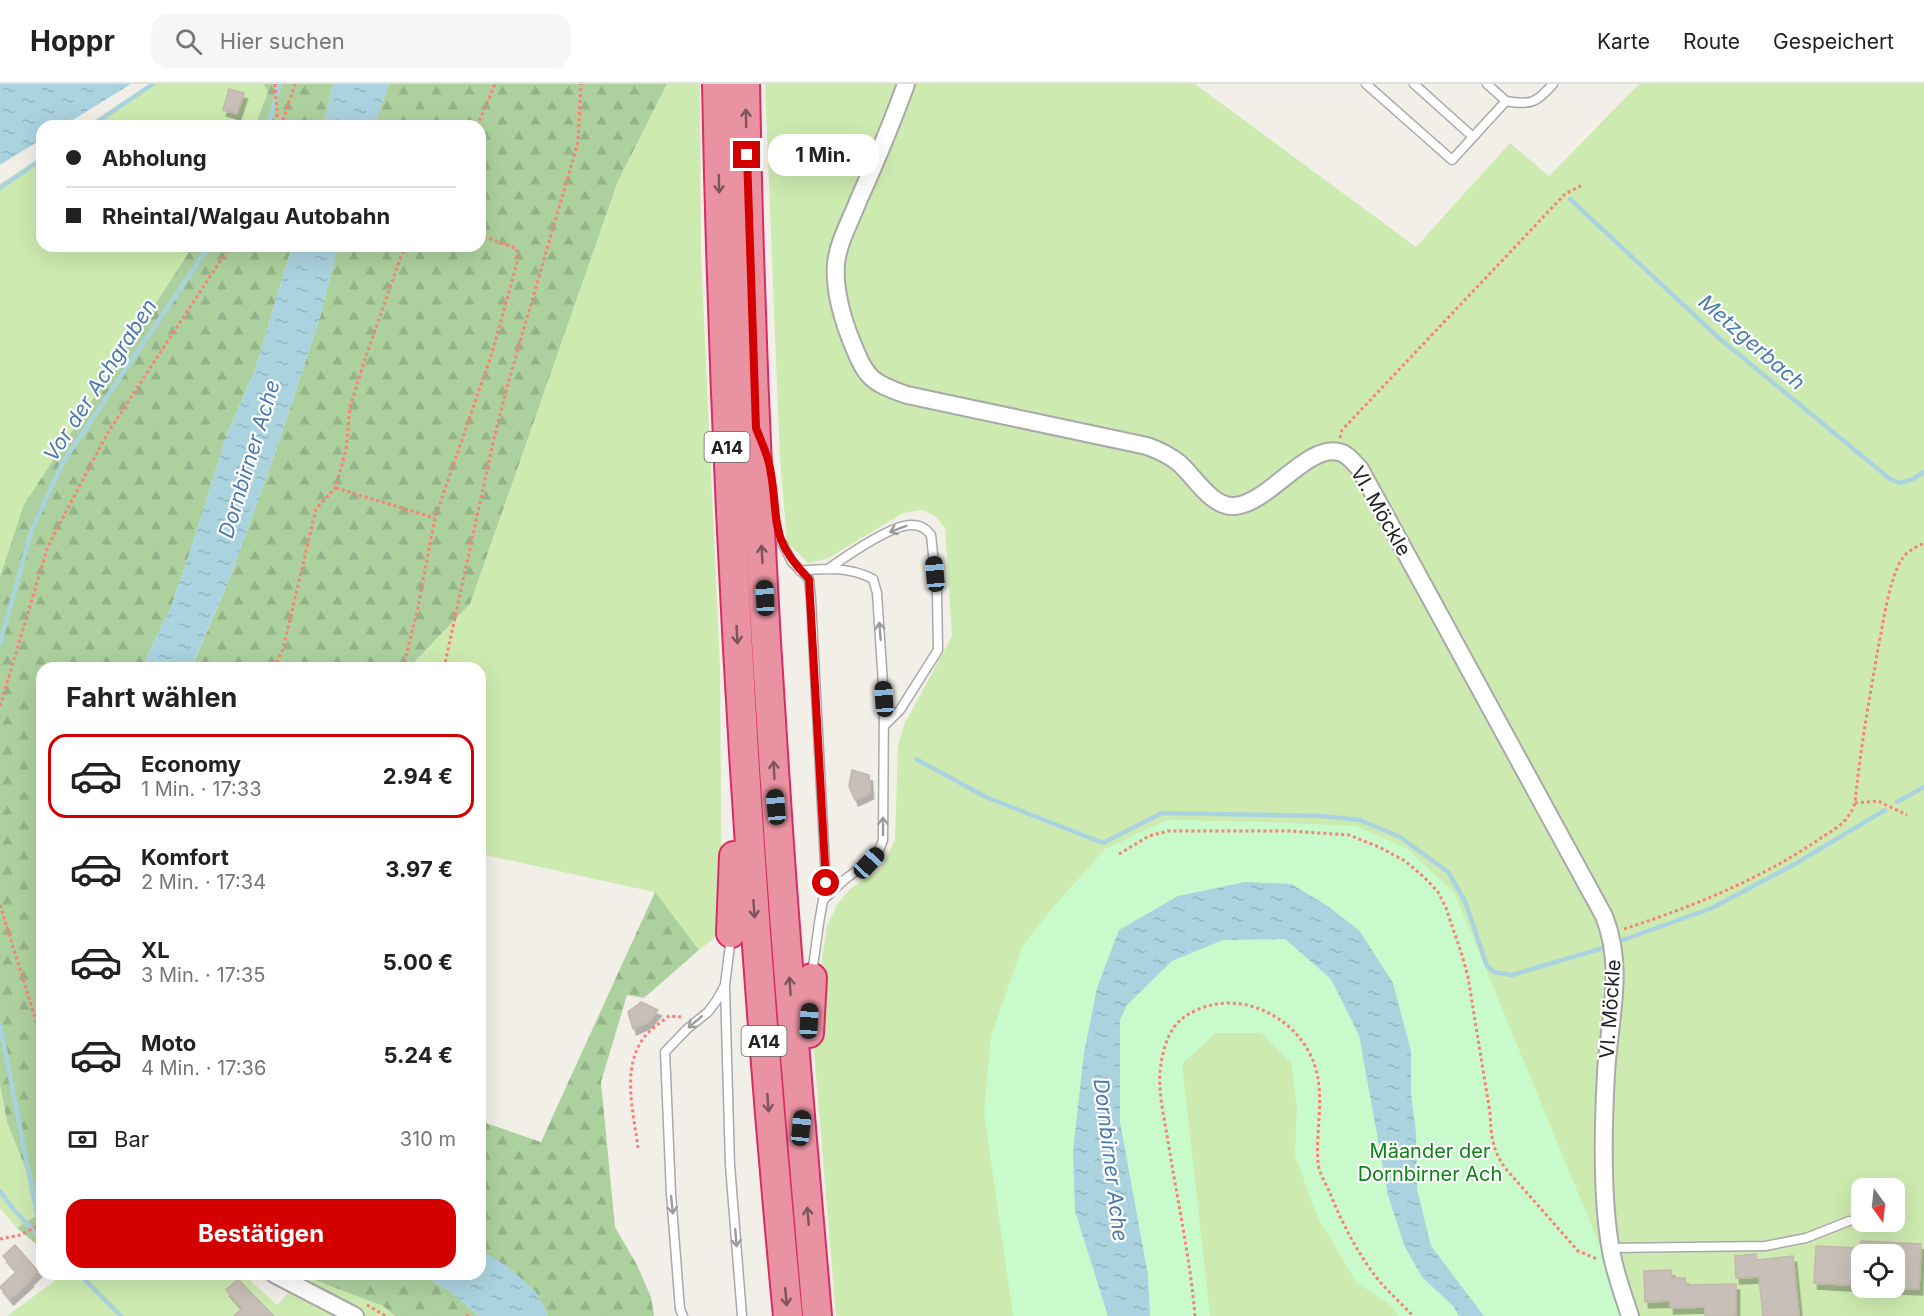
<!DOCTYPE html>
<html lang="de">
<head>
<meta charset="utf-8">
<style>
  body { margin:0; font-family:Inter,sans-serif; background:#f6f6f6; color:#222; height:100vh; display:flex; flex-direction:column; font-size:22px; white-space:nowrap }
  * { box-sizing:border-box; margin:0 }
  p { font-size:20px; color:#767676 }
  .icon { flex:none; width:33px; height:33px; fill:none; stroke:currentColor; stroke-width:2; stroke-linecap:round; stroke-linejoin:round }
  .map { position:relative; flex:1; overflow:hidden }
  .sheet { position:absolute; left:36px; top:578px; width:450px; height:618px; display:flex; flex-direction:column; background:#fff; border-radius:18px; box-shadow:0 6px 24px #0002 }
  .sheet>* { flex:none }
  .banner { position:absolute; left:36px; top:36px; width:450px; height:132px; border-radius:18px; box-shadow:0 6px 24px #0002; display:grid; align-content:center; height:132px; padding:0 30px; background:#fff }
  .needle { width:39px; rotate:165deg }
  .fabs { position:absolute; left:1851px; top:1094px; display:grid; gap:12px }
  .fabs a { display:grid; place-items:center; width:54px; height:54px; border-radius:12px; background:#fff; box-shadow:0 6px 24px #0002; font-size:30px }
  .end { position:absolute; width:27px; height:27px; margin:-14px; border:8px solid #d40000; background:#fff; box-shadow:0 0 0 3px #fff }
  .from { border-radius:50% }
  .bubble { position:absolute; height:42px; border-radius:18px; background:#fff; box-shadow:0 6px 24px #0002; font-size:20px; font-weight:700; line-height:42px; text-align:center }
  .car { position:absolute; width:18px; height:36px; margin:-18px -9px; border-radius:8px; box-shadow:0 0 4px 2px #0007; background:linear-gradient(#222 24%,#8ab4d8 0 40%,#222 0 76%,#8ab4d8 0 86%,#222 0) }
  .banner b { display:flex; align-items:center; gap:21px; height:57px; font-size:22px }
  .banner b+b { border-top:2px solid #e0e0e0 }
  .banner i { width:15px; height:15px; background:#222 }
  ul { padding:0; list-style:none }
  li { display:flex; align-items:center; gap:18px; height:84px; margin:0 12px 9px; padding:0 18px; border:3px solid transparent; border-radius:18px }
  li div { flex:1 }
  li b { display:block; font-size:22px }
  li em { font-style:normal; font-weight:700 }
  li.current { border-color:#d40000 }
  li>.icon { width:54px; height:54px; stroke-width:1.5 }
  h2 { padding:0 30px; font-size:27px; line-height:72px }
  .pay { display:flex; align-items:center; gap:15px; height:66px; padding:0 30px; font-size:22px }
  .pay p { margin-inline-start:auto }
  .cta { display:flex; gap:12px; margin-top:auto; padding:12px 30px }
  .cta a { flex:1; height:69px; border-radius:18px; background:#d40000; color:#fff; font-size:24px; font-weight:700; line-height:69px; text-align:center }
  header { display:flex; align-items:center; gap:36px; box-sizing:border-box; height:84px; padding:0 30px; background:#fff; border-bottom:2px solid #e0e0e0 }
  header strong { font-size:28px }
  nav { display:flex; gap:33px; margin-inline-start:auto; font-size:21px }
  .search { width:420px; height:54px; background:#f6f6f6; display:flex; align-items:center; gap:15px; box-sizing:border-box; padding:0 21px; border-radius:18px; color:#767676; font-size:22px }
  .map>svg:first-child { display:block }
  .grass { fill:#cdebb0; fill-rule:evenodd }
  .forest { fill:url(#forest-firs) }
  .park { fill:#c8facc }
  .water { fill:url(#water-ripples) }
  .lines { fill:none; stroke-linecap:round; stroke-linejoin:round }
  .stream { stroke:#aad3df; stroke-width:4.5 }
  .building { fill:#c7bfb8; stroke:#c4b6ab; stroke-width:1.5; filter:url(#shadow) }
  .lane-casing { stroke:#a9a9a9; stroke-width:11 }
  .street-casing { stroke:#a9a9a9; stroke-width:20 }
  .highway-casing { stroke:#dc2a67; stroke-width:32 }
  .path { stroke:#fa8072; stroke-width:3; stroke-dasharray:3 3; stroke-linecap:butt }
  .lane { stroke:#fff; stroke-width:8 }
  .street { stroke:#fff; stroke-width:16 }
  .highway { stroke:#e892a2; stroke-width:28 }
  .oneway { stroke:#7b545c }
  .oneway2 { stroke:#9c9c9c }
  .route { stroke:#d40000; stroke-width:8 }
  .labels { text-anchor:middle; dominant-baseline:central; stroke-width:4.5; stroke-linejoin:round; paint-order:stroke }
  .shield { fill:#fff; stroke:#646464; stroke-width:1.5 }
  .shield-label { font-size:18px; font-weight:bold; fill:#222 }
  .street-label { font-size:20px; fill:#222; stroke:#fff }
  .park-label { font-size:20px; fill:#0c8416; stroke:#fff }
  .water-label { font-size:21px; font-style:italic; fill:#4a7aab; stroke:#fff }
</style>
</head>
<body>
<header>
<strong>Hoppr</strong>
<div class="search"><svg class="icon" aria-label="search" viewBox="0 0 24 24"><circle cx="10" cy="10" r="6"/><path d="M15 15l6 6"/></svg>Hier suchen</div>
<nav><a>Karte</a><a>Route</a><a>Gespeichert</a></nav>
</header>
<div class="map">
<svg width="1924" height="1232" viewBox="0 0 1924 1232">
  <defs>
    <pattern id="forest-firs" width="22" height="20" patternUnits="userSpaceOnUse" patternTransform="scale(1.5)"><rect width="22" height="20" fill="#add19e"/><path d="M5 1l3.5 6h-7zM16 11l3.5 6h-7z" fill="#95b388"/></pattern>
    <pattern id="water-ripples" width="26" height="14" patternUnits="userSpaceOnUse" patternTransform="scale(1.5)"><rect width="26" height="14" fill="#aad3df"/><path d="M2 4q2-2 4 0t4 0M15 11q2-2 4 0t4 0" fill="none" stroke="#92b5bf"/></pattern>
    <filter id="shadow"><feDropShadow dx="3.5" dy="6" stdDeviation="0" flood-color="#0004"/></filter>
  </defs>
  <rect width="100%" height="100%" fill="#f2efe9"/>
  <!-- grass -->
  <path class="grass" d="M149,0h114l5,8 -13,34h-169z
    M667,0h33l1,170 19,413 2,265 -23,18 -45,-58 -174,-38v-186h-70l60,-64 148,-423z
    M765,0h430l221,163 94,-104 39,33 90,-92h285v1232h-1088l-22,-264 6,-81 7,-45 11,-23 13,-15 30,-19 14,-29 3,-94 6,-21 48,-89 -7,-108 -9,-11 -13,-7 -20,3 -76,46 -19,4 -21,-21 -7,-83zM1862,1104h32v33h-32zM1862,1170h32v33h-32z
    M42,72v90h151l-170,260 -23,71v-393z
    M0,1001l7,37 35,88 -25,18 -17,-20z
    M64,1190h179l34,31 27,-28 79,29 12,10h-388z"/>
  <!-- forest -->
  <path class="forest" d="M263,0h70l-10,42h-68l13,-34z
    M389,0h278l-49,97 -148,423 -60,63 -219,1 37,-85 50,-138 42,-128 18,-71h142v-120h-106z
    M193,162h99l-37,124 -28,64 -34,109 -22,64 -29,60 -100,1v542l-35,-88 -7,-37v-508l23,-71z
    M655,808l44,58 -55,48 -17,-3 -26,87 14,145 22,38 14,32 3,19h-106l-13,-25 -55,-41v-129l61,21z
    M42,1127v38l-25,-21z
    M298,1190h123l30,18 28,24h-84l-12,-10z"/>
  <!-- park -->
  <path class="park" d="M1167,736l98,2 91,4 50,22 48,44 148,359 21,65h-224l-9,-11 -34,-23 -39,-66 -22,-61 2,-48 -6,-44 -30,-30h-45l-34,31 28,252h-197l-29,-203 7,-77 32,-91 32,-40 50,-56z"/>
  <!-- water -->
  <path class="water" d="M0,0h131l-68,42h-21v13l-42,26z
    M333,0h56l-15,42h-51z
    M292,162h46l-18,71 -42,128 -50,138 -37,84h-49l29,-60 22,-64 34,-109 28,-64z
    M1245,798l46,2 35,21 33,25 34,53 18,68v43l5,39 1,56 14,57 53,70h-25l-6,-10 -31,-29 -18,-32 -16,-50 -29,-160 -28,-56 -46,-40 -62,1 -51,21 -45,44 -7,15v102l28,153 2,41h-42l-33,-105 -2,-60 11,-98 13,-65 22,-58 59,-34z
    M480,1166l27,16 28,25 13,25h-69l-28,-24 -30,-18h59z"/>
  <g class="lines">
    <!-- stream -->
    <path class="stream" d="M91,42l62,-42
      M268,42l12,-42
      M0,104l42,-29
      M1570,115l150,140 170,140 10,4 13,-4 11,-7
      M0,559l32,-114 31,-67 146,-216
      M916,675l70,38 117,46 59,-30 159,3 39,4 40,17 48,35 17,29 22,65 7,6 18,3 91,-27
      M1897,718l27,-15
      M1623,856l89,-32 83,-44 90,-54
      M0,941l42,215
      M0,1107l14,19 27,29
      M79,1190l42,42"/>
  </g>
  <!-- building -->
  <path class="building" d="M229,5l15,4 -7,21 -14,-4z
    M852,686l17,5 1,18 -15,7 -6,-14z
    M641,918l17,8 -10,12 -15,7 -5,-17z
    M1861,1157l60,3 -2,45 -25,-1v-34h-32v32l-48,-3 2,-37 44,2z
    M15,1161l23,26 -9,9 1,1 -20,18 -10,-12 17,-16 -14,-15z
    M1756,1170v6l37,-4 6,60h-36l-4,-39 -23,1 -1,-22z
    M1671,1186l1,8h13l1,7 50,-1v32h-31v-9l-35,1v-7l-25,1 -1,-31z
    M238,1195l13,14 23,23h-40l8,-8 -16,-18z"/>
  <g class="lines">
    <!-- lane casing -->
    <g class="lane-casing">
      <path id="lane" d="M1366,0l86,76 54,-59 -19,-17
        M1414,0l59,53
        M1506,17c25,5 31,1 47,-17
        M782,459l10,19 17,17 2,20 15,284 -7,40 -7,51
        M828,485c17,-12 63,-44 83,-44 10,0 14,3 20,10l6,58 1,57 -38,60 -16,16
        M800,487c25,-3 51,-4 73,8l4,14 7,106 -1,141c-7,22 -18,24 -35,37 -8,6 -16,15 -24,22
        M725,903l5,178 12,151
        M1611,1164l154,-2 41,-8 43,-17
        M683,1232l-3,-7 -9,-115 -6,-142 22,-23 21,-17 9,-12 8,-15 6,-48"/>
    </g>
    <!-- street casing -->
    <g class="street-casing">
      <path id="street" d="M906,0c-14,39 -30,77 -47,115 -8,21 -21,43 -23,65 -2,26 6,53 15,76 15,37 18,42 56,55l240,51c11,4 22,9 32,17 16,14 33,45 56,43 34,-3 72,-62 104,-54 9,2 15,11 21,17l244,447c21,52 5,104 2,157 -3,55 -5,124 5,178 4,22 12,43 19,65
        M274,1190l81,42"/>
    </g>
    <!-- highway casing -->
    <g class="highway-casing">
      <path id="highway" d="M717,0c8,411 32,822 71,1232
        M745,0c4,233 14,467 30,700 11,178 27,355 42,532
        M731,849l3,-77
        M809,949l3,-55"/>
    </g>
    <!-- path -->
    <path class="path" d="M275,0l3,42
      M281,42l14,-42
      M477,42l18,-42
      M1340,354l2,-8 223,-236 19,-10
      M336,404l99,30
      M274,584l9,-19 33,-140 20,-22 10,-38 4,-42 15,-48 36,-103 6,-10
      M403,584l14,-56 18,-94 57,-165 25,-90v-14l-37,-14
      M444,584l50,-230 15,-58 69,-238 3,-58
      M0,622l48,-160 59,-112 123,-188
      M1855,719l23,-2 29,14
      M1119,770l30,-18 19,-5h121l60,4 30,12 26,14 19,16 14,15 8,16 16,47 6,22 22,136c1,21 2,38 16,56l72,82 19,8
      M0,821l42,135
      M1624,845c68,-22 137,-50 197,-91 9,-6 22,-13 28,-23 3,-3 4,-8 6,-12 5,-54 15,-107 24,-160 5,-23 10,-64 23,-84 5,-8 14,-12 22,-16
      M638,1064c-4,-33 -16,-76 3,-106 6,-11 18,-18 28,-26l13,1
      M0,1155l20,-4 22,-11
      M367,1221l19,11
      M466,1232l4,-3
      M1195,1232c-5,-59 -18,-117 -27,-175 -4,-25 -11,-52 -7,-77 2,-13 6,-28 14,-38 6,-8 13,-12 22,-16 41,-19 91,3 112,42 19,35 6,74 9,111 1,10 8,21 12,30 11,28 25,55 43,80 11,15 27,29 40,43"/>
    <!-- lane -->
    <use href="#lane" class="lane"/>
    <!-- street -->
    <use href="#street" class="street"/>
    <!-- highway -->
    <use href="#highway" class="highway"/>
  </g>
  <!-- one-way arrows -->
  <defs><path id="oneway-shaft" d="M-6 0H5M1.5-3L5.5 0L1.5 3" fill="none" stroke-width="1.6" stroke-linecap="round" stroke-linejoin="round" transform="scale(1.5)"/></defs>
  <g class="oneway">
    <use href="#oneway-shaft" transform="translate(746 34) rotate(-91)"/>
    <use href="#oneway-shaft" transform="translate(719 100) rotate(89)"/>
    <use href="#oneway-shaft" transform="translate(762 470) rotate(-93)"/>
    <use href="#oneway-shaft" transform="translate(737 551) rotate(87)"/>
    <use href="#oneway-shaft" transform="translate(774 686) rotate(-93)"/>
    <use href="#oneway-shaft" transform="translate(754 825) rotate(86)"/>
    <use href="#oneway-shaft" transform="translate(790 902) rotate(-94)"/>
    <use href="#oneway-shaft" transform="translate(768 1019) rotate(86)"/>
    <use href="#oneway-shaft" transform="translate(808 1132) rotate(-95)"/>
    <use href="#oneway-shaft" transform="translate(786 1213) rotate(85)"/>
  </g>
  <g class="oneway2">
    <use href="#oneway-shaft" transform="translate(898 445) rotate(159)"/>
    <use href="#oneway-shaft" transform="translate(880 547) rotate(-94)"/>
    <use href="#oneway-shaft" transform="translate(883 742) rotate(-90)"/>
    <use href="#oneway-shaft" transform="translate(695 938) rotate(140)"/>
    <use href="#oneway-shaft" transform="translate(672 1121) rotate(84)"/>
    <use href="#oneway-shaft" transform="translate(736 1154) rotate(85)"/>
  </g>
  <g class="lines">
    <!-- route -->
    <path class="route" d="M747,71l9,273c5,13 12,27 14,40 10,52 -3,69 39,111l17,304"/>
  </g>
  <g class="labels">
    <!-- shield labels -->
    <g class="shield">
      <rect x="704.5" y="348" width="45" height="30" rx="4.5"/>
      <rect x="741.5" y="942" width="45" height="30" rx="4.5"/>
    </g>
    <g class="shield-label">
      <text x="727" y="363">A14</text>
      <text x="764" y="957">A14</text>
    </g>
    <!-- street labels -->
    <g class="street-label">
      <text transform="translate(1381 427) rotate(60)">VI. Möckle</text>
      <text transform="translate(1610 925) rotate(-86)">VI. Möckle</text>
    </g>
    <!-- park labels -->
    <g class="park-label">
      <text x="1430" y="1067">Mäander der<tspan x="1430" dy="23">Dornbirner Ach</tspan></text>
    </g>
    <!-- water labels -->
    <g class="water-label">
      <text transform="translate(1752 258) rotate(41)">Metzgerbach</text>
      <text transform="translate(100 296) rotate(-57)">Vor der Achgraben</text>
      <text transform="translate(249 375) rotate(-73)">Dornbirner Ache</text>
      <text transform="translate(1111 1076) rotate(83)">Dornbirner Ache</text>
    </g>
  </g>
</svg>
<div class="fabs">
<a><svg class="needle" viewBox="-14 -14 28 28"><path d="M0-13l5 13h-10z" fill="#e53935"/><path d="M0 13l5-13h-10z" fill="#767676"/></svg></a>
<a><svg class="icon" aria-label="locate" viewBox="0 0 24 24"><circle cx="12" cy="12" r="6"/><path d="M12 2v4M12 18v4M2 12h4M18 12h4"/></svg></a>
</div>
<i class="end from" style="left:826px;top:799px"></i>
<i class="end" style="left:747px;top:71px"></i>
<div class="bubble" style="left:768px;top:50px;width:111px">1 Min.</div>
<i class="car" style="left:935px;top:490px;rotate:355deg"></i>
<i class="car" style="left:765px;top:514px;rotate:357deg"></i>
<i class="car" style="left:884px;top:615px;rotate:356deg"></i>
<i class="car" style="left:776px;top:723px;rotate:355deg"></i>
<i class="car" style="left:869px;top:779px;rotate:43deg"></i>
<i class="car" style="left:809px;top:937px;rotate:3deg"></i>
<i class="car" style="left:801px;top:1044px;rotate:6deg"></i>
<div class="banner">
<b><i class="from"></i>Abholung</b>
<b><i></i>Rheintal/Walgau Autobahn</b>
</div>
<section class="sheet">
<h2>Fahrt wählen</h2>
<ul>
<li class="current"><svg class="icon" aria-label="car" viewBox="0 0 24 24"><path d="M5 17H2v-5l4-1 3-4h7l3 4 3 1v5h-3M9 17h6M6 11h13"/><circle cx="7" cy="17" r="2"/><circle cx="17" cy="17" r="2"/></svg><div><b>Economy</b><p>1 Min. · 17:33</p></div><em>2.94 €</em></li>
<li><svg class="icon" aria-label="car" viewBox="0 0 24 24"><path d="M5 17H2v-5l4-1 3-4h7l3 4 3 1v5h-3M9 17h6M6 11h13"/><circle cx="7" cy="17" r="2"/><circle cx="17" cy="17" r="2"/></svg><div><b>Komfort</b><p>2 Min. · 17:34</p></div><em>3.97 €</em></li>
<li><svg class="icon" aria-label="car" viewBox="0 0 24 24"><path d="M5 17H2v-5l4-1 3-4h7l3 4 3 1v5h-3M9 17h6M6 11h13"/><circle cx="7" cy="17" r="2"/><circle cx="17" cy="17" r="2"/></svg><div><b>XL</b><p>3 Min. · 17:35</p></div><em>5.00 €</em></li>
<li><svg class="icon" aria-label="car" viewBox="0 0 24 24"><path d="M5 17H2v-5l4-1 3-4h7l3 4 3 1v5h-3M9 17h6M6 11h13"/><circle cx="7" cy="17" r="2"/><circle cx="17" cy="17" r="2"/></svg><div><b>Moto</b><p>4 Min. · 17:36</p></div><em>5.24 €</em></li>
</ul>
<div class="pay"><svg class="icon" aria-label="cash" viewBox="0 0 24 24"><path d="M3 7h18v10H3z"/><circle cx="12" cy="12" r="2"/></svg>Bar<p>310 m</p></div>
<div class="cta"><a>Bestätigen</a></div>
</section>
</div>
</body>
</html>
